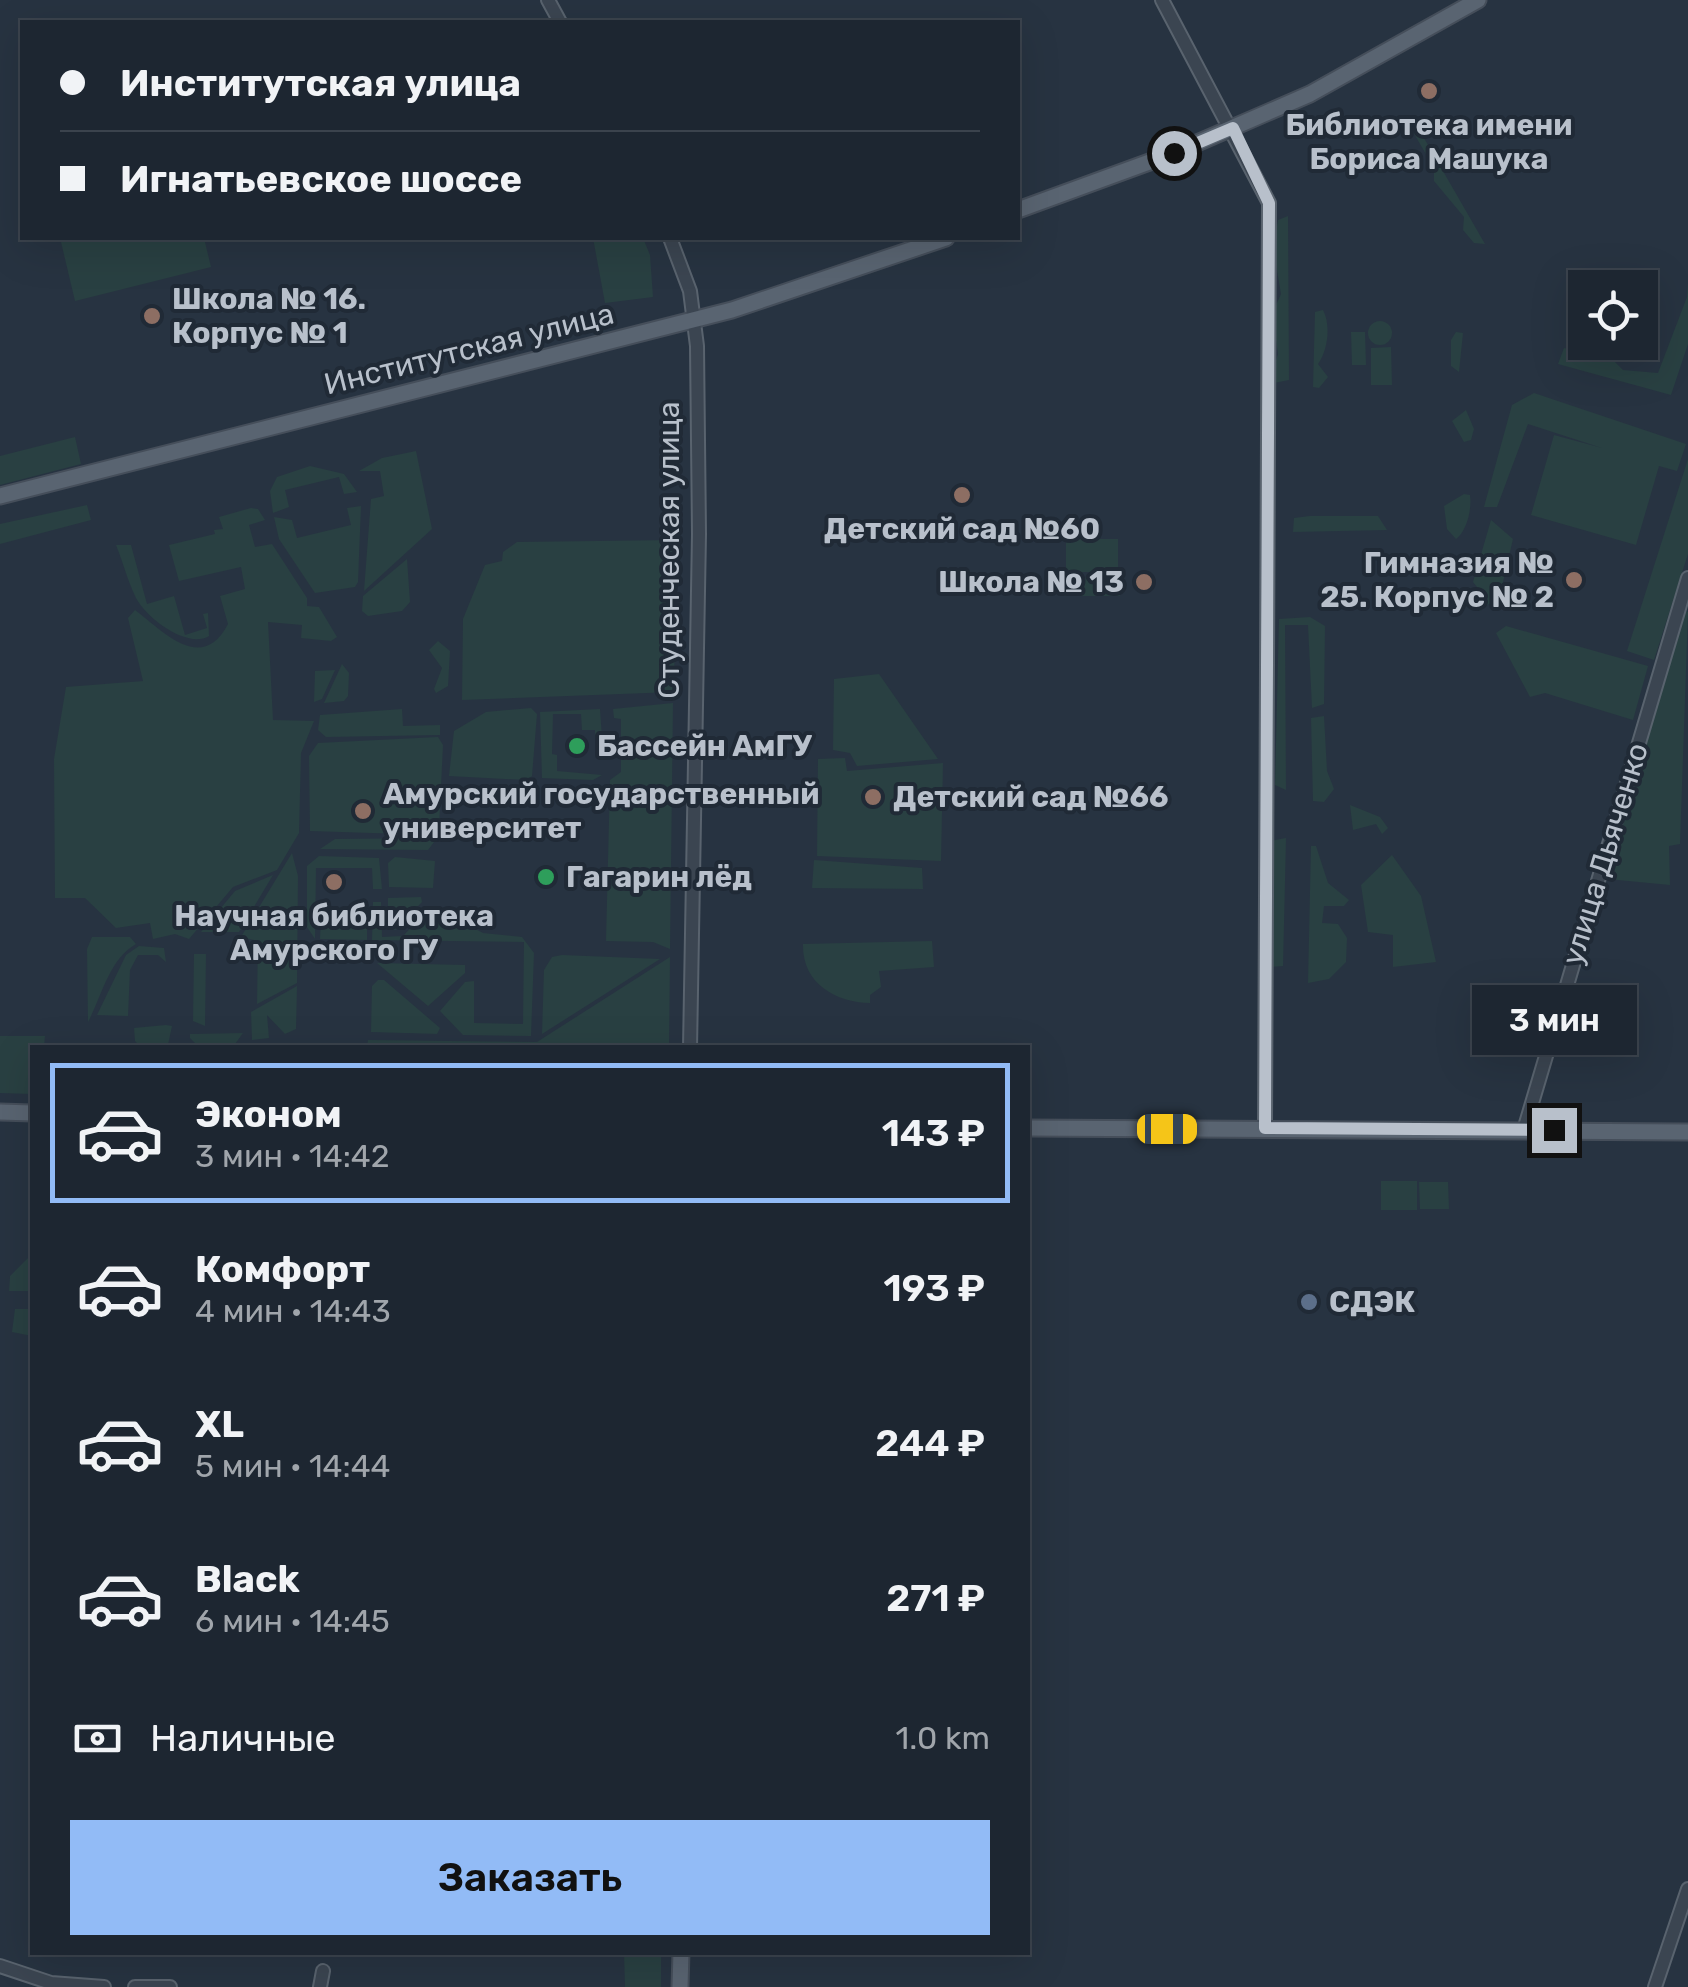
<!DOCTYPE html>
<html lang="ru">
<head>
<meta charset="utf-8">
<style>
  body { margin:0; font-family:Rubik,sans-serif; background:#2a323d; color:#f1f3f6; height:100vh; display:flex; flex-direction:column; font-size:38px; white-space:nowrap }
  * { box-sizing:border-box; margin:0 }
  p { font-size:32px; color:#a0a5ab }
  .icon { flex:none; width:55px; height:55px; fill:none; stroke:currentColor; stroke-width:2; stroke-linecap:round; stroke-linejoin:round }
  .map { position:relative; flex:1; overflow:hidden }
  .panel { position:absolute; left:30px; top:1045px; width:1000px; height:910px; display:flex; flex-direction:column; background:#1d2631; border-radius:0px; box-shadow:0 10px 40px #0002,0 0 0 2px #3b434d }
  .panel>* { flex:none }
  .hud { position:absolute; left:20px; top:20px; width:1000px; height:220px; border-radius:0px; box-shadow:0 10px 40px #0002,0 0 0 2px #3b434d; display:grid; align-content:center; height:220px; padding:0 40px; background:#1d2631 }
  .fabs { position:absolute; left:1568px; top:270px; display:grid; gap:20px }
  .fabs a { display:grid; place-items:center; width:90px; height:90px; border-radius:0px; background:#1d2631; box-shadow:0 10px 40px #0002,0 0 0 2px #3b434d; font-size:50px }
  .end { position:absolute; width:45px; height:45px; margin:-22px; border:12px solid #b8c0cb; background:#111; box-shadow:0 0 0 5px #111 }
  .from { border-radius:50% }
  .bubble { position:absolute; height:70px; border-radius:0px; background:#1d2631; box-shadow:0 10px 40px #0002,0 0 0 2px #3b434d; font-size:32px; font-weight:600; line-height:70px; text-align:center }
  .car { position:absolute; width:30px; height:60px; margin:-30px -15px; border-radius:12px; box-shadow:0 0 8px 2px #0007; background:linear-gradient(#f5c518 24%,#345 0 40%,#f5c518 0 76%,#345 0 86%,#f5c518 0) }
  .hud b { display:flex; align-items:center; gap:35px; height:95px; font-size:38px }
  .hud b+b { border-top:2px solid #3b434d }
  .hud i { width:25px; height:25px; background:#f1f3f6 }
  ul { padding:18px 0 0; list-style:none }
  li { display:flex; align-items:center; gap:30px; height:140px; margin:0 20px 15px; padding:0 20px; border:5px solid transparent; border-radius:0px }
  li div { flex:1 }
  li b { display:block; font-size:38px }
  li em { font-style:normal; font-weight:600 }
  li.active { border-color:#92bbf6 }
  li>.icon { width:90px; height:90px; stroke-width:1.5 }
  .pay { display:flex; align-items:center; gap:25px; height:110px; padding:0 40px; font-size:38px }
  .pay p { margin-inline-start:auto }
  .primary-button { display:flex; gap:20px; margin-top:auto; padding:20px 40px }
  .primary-button a { flex:1; height:115px; border-radius:0px; background:#92bbf6; color:#111; font-size:40px; font-weight:600; line-height:115px; text-align:center }
  .map>svg:first-child { display:block }
  .green { fill:#294042 }
  .lines { fill:none; stroke-linecap:round; stroke-linejoin:round }
  .minor-casing { stroke:#59636e; stroke-width:16 }
  .major-casing { stroke:#454e5a; stroke-width:19 }
  .minor { stroke:#3b4551; stroke-width:12 }
  .major { stroke:#596471; stroke-width:15 }
  .route { stroke:#b8c0cb; stroke-width:12 }
  .education-dot { fill:#8d6e63; stroke:#202a36; stroke-width:4 }
  .leisure-dot { fill:#2e9e5b; stroke:#202a36; stroke-width:4 }
  .service-dot { fill:#5c6f8a; stroke:#202a36; stroke-width:4 }
  .labels { text-anchor:middle; dominant-baseline:central; stroke-width:8; stroke-linejoin:round; paint-order:stroke }
  .poi-label { font-size:30px; font-weight:bold; fill:#b8c0cb; stroke:#202a36; text-anchor:start }
  .street-label { font-size:30px; fill:#b8c0cb; stroke:#202a36 }
</style>
</head>
<body>
<div class="map">
<svg width="1688" height="1987" viewBox="0 0 1688 1987">
  <rect width="100%" height="100%" fill="#273341"/>
  <!-- green -->
  <path class="green" d="M1413,119l72,125 -11,-1 -11,-13 1,-13 -30,-36v-13l-25,-43z
    M1288,216l1,164 -15,3 -3,-7 7,-22 -6,-40 9,-20 -8,-47 5,-27z
    M78,238h126l7,29 -136,34 -14,-59z
    M593,238h50l7,17 3,42 -48,6z
    M1688,283v61l-17,51 -113,-31 6,-16 48,11 11,11 35,3 29,-76z
    M1323,310c8,15 5,40 -5,54l10,13 -9,11 -6,-1 2,-75z
    M1368 333a12 12 0 1 1 24 0a12 12 0 1 1-24 0Z
    M1351,332h14l1,33h-14z
    M1456,332l7,1 -4,39 -8,-6v-26z
    M1391,347l1,38h-21v-37z
    M1534,393l152,51 -9,27 -18,-5 -23,79 -105,-30 23,-80 48,13 -74,-24 -31,83h-13l28,-102z
    M1466,410l8,19 -3,11 -7,2 -12,-21z
    M75,437l6,27 -81,21v-29z
    M416,451l16,78 -68,62 7,-92 13,-3 -4,-25h-21l23,-13z
    M1688,459v95l-34,106 -27,-9z
    M310,466l34,8 13,18 -13,2 -5,-17 -54,13 4,17 -16,6 -3,-22 7,-14z
    M1464,494l6,1c2,14 -3,36 -14,44l-9,-10 -3,-23z
    M87,505l4,15 -91,24v-20z
    M361,506l-3,76 -3,5 -40,6 -36,-54 -5,-22 18,3 5,18 54,-13 -4,-17z
    M251,508l7,1 7,11 -16,5 6,22 17,-3 35,54v8l12,1 18,30 -6,4 -30,-3 1,-13 -34,-3 5,98 41,1 -13,32 -2,80 -22,37 -44,17 -44,52 -14,-5 -22,5 -3,-16 -34,5 -31,-30h-30l-1,-139 12,-72 77,-6 -15,-63 7,-8c29,22 67,64 93,14l-8,-28 25,-7 -4,-22 -62,14 -10,-36 46,-11 -1,-4 9,-1 -4,-12z
    M1310,516h68l9,14 -94,2 1,-14z
    M1491,520l22,19 -13,56 -20,16 -12,-4 -1,-6 14,-9 -8,-10z
    M1066,539h52v33h-52z
    M676,540l-2,152 -212,8 1,-81 22,-54 17,-4 1,-9 14,-10z
    M116,545h15l16,59 27,-8 11,39 22,-7 -4,-14 5,-1 1,23c-21,13 -62,-17 -73,-38 -8,-16 -13,-36 -20,-53z
    M407,559l3,43 -8,9 -34,5 -6,-5 1,-15z
    M1120,577v19h-61v-18z
    M1679,610l9,2 -8,232 -11,2 1,39 -73,-7z
    M1310,617l15,9 -1,78 -12,4 -4,-83h-23l1,165 -11,-5 4,-166z
    M1506,626l142,40 -15,54 -88,-27 -15,4 -34,-64z
    M438,641l12,10 -2,35 -12,7 -2,-4 8,-21 -13,-18z
    M342,664l7,9 -1,23 -4,5 -20,2z
    M335,670l-13,29 -8,3 1,-31z
    M879,674l59,85 -81,7 -7,-13 -17,-3 1,-71z
    M673,703l-3,246 -17,-7 -47,-1 4,-161 11,-8v-53l-7,-1 -1,-9z
    M531,708l6,6 -5,62 -5,4 -78,-4 5,-45 32,-19z
    M402,709l1,17 37,-1v10l-114,2 -8,-7 2,-15z
    M600,709l2,29h-7v-8h-13l-1,-16h-28l-1,40 5,1v16l45,4 -9,5 -51,-2 -2,-66z
    M1324,716l3,55 7,18 -10,13 -11,-1 -2,-83z
    M438,737l5,8 -4,83 -5,7 -124,-4 -1,-75 9,-13z
    M845,758l2,13 96,-8 -2,98 -124,-5 1,-97z
    M1350,805l30,12 8,11 -6,6 -6,-10 -23,6z
    M437,838l-9,12 -108,-1 15,-10z
    M1286,838l-3,128 -13,1v-126z
    M1311,846h5l12,37 21,17 -5,6h-20l-2,17 16,1 9,14 -1,24 -17,17 -21,4z
    M292,853l6,23 -1,107 -40,21 1,-63 -17,-4z
    M1392,855l29,41 15,66 -43,5v-32l-25,-3 -7,-47z
    M319,856l60,2 3,31h-9l-1,-21h-56l-1,71 -8,-12v-61z
    M395,857l40,4 -2,27 -44,-1 -1,-24z
    M814,860l108,8 1,21 -111,-1z
    M273,875l-34,57h-38l34,-41z
    M421,897l1,5 -27,28 -7,-1v-31z
    M373,902h8l1,35 21,-1 20,-21 30,2 30,16 39,4 12,16 -3,83 -68,-1 -23,-24 25,-29 9,-1v42l49,1 1,-82 -152,-2z
    M321,916l46,1v23l-47,-1z
    M92,937h38l6,7c-27,15 -34,52 -48,78l-1,-73z
    M932,941l2,26 -55,4 2,16 -11,8v8c-34,-1 -68,-19 -67,-59z
    M139,946l25,2 2,14 -8,-7h-20l-8,15 -2,46 -31,-1 29,-60z
    M194,954h12l-1,72 -12,-5z
    M552,957l10,-2 98,4 -118,75 2,-64z
    M670,957l-1,90h-302l1,-7 169,2z
    M377,963l88,2v8l-37,33z
    M378,980h6l56,48 -3,6 -66,-2 1,-46z
    M297,986l-1,43 -11,5 -18,-19 2,23 -17,2 -1,-28z
    M166,1025l6,1 -4,19 -27,2 -6,-6 -1,-13z
    M243,1033l-8,11 -38,1 -7,-7v-4z
    M0,1036h45l-1,11 -12,1v46l-32,-1z
    M1381,1181h36v29h-36z
    M1419,1182h29l1,27h-29z
    M32,1254v37h-23l1,-15z
    M15,1309h17v27l-20,-4z
    M624,1953h37v34h-36z"/>
  <g class="lines">
    <!-- minor casing -->
    <g class="minor-casing">
      <path id="minor" d="M548,0l12,22
        M1162,0l107,203 -4,925
        M670,238l20,53 7,55 2,188 -9,514
        M1524,1130l164,-552
        M0,1966l51,17 53,4
        M135,1987h35
        M320,1987l3,-16
        M1655,1987l33,-98"/>
    </g>
    <!-- major casing -->
    <g class="major-casing">
      <path id="major" d="M1018,210l156,-57 136,-59 168,-94
        M0,496l732,-186 214,-72
        M0,1112l32,1
        M1028,1128l660,4
        M680,1987l1,-35"/>
    </g>
    <!-- minor -->
    <use href="#minor" class="minor"/>
    <!-- major -->
    <use href="#major" class="major"/>
  </g>
  <g class="lines">
    <!-- route -->
    <path class="route" d="M1174,153l59,-25 36,75 -4,925 289,2"/>
  </g>
  <!-- markers -->
  <g class="education-dot">
    <circle cx="1429" cy="91" r="10"/>
    <circle cx="152" cy="316" r="10"/>
    <circle cx="962" cy="495" r="10"/>
    <circle cx="1574" cy="580" r="10"/>
    <circle cx="1144" cy="582" r="10"/>
    <circle cx="873" cy="797" r="10"/>
    <circle cx="363" cy="811" r="10"/>
    <circle cx="334" cy="882" r="10"/>
  </g>
  <g class="leisure-dot">
    <circle cx="577" cy="746" r="10"/>
    <circle cx="546" cy="877" r="10"/>
  </g>
  <circle class="service-dot" cx="1309" cy="1302" r="10"/>
  <g class="labels">
    <!-- poi labels -->
    <g class="poi-label">
      <text x="1429" y="125" text-anchor="middle">Библиотека имени<tspan x="1429" dy="34">Бориса Машука</tspan></text>
      <text x="172" y="299">Школа № 16.<tspan x="172" dy="34">Корпус № 1</tspan></text>
      <text x="962" y="529" text-anchor="middle">Детский сад №60</text>
      <text x="1554" y="563" text-anchor="end">Гимназия №<tspan x="1554" dy="34">25. Корпус № 2</tspan></text>
      <text x="1124" y="582" text-anchor="end">Школа № 13</text>
      <text x="597" y="746">Бассейн АмГУ</text>
      <text x="383" y="794">Амурский государственный<tspan x="383" dy="34">университет</tspan></text>
      <text x="893" y="797">Детский сад №66</text>
      <text x="566" y="877">Гагарин лёд</text>
      <text x="334" y="916" text-anchor="middle">Научная библиотека<tspan x="334" dy="34">Амурского ГУ</tspan></text>
      <text x="1329" y="1302">СДЭК</text>
    </g>
    <!-- street labels -->
    <g class="street-label">
      <text transform="translate(469 349) rotate(-14)">Институтская улица</text>
      <text transform="translate(669 550) rotate(-90)">Студенческая улица</text>
      <text transform="translate(1605 854) rotate(-73)">улица Дьяченко</text>
    </g>
  </g>
</svg>
<div class="fabs">
<a><svg class="icon" aria-label="locate" viewBox="0 0 24 24"><circle cx="12" cy="12" r="6"/><path d="M12 2v4M12 18v4M2 12h4M18 12h4"/></svg></a>
</div>
<i class="end from" style="left:1174px;top:153px"></i>
<i class="end" style="left:1554px;top:1130px"></i>
<div class="bubble" style="left:1472px;top:985px;width:165px">3 мин</div>
<i class="car" style="left:1167px;top:1129px;rotate:90deg"></i>
<div class="hud">
<b><i class="from"></i>Институтская улица</b>
<b><i></i>Игнатьевское шоссе</b>
</div>
<section class="panel">
<ul>
<li class="active"><svg class="icon" aria-label="car" viewBox="0 0 24 24"><path d="M5 17H2v-5l4-1 3-4h7l3 4 3 1v5h-3M9 17h6M6 11h13"/><circle cx="7" cy="17" r="2"/><circle cx="17" cy="17" r="2"/></svg><div><b>Эконом</b><p>3 мин · 14:42</p></div><em>143 ₽</em></li>
<li><svg class="icon" aria-label="car" viewBox="0 0 24 24"><path d="M5 17H2v-5l4-1 3-4h7l3 4 3 1v5h-3M9 17h6M6 11h13"/><circle cx="7" cy="17" r="2"/><circle cx="17" cy="17" r="2"/></svg><div><b>Комфорт</b><p>4 мин · 14:43</p></div><em>193 ₽</em></li>
<li><svg class="icon" aria-label="car" viewBox="0 0 24 24"><path d="M5 17H2v-5l4-1 3-4h7l3 4 3 1v5h-3M9 17h6M6 11h13"/><circle cx="7" cy="17" r="2"/><circle cx="17" cy="17" r="2"/></svg><div><b>XL</b><p>5 мин · 14:44</p></div><em>244 ₽</em></li>
<li><svg class="icon" aria-label="car" viewBox="0 0 24 24"><path d="M5 17H2v-5l4-1 3-4h7l3 4 3 1v5h-3M9 17h6M6 11h13"/><circle cx="7" cy="17" r="2"/><circle cx="17" cy="17" r="2"/></svg><div><b>Black</b><p>6 мин · 14:45</p></div><em>271 ₽</em></li>
</ul>
<div class="pay"><svg class="icon" aria-label="cash" viewBox="0 0 24 24"><path d="M3 7h18v10H3z"/><circle cx="12" cy="12" r="2"/></svg>Наличные<p>1.0 km</p></div>
<div class="primary-button"><a>Заказать</a></div>
</section>
</div>
</body>
</html>
